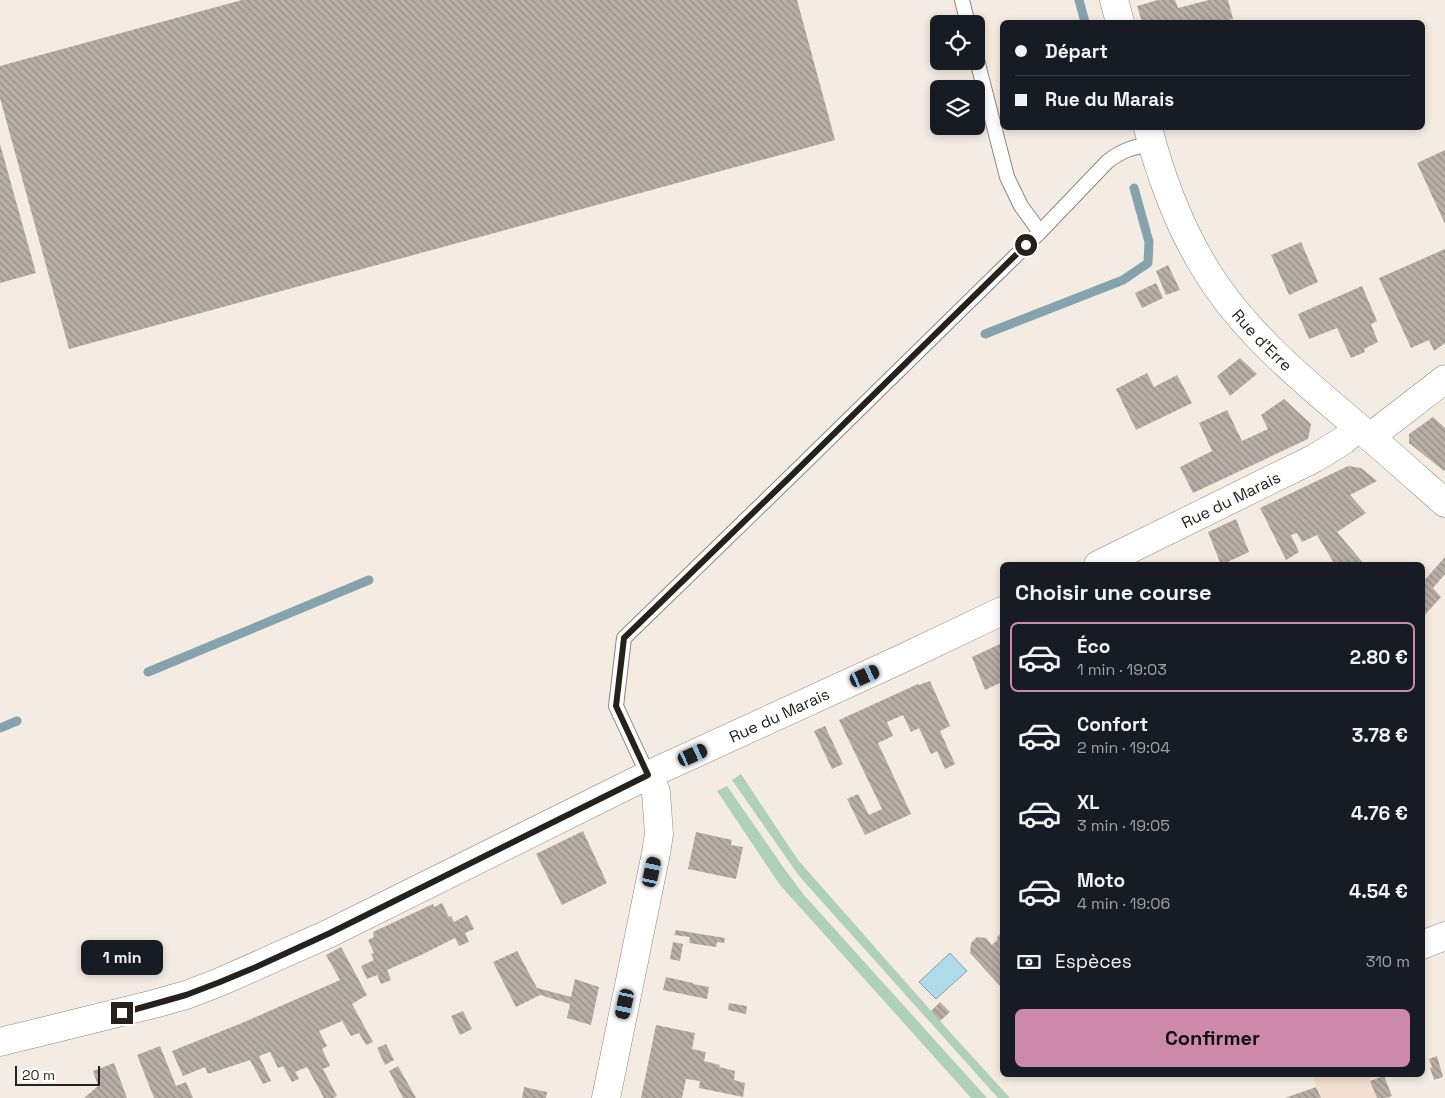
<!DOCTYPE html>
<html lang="fr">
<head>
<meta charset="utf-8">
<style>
  body { margin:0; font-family:"Space Grotesk",sans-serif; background:#20242c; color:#f1f3f6; height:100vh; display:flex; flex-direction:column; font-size:19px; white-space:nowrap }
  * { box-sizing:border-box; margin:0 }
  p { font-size:16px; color:#9ea1a6 }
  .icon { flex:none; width:28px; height:28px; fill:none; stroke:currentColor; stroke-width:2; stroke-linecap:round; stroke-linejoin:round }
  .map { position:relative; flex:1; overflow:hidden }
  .drawer { position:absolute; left:1000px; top:562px; width:425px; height:515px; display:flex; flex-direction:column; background:#171b24; border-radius:8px; box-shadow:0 2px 8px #0003 }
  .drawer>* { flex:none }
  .banner { position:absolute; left:1000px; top:20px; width:425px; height:110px; border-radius:8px; box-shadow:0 2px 8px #0003; display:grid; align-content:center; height:110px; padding:0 15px; background:#171b24 }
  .buttons { position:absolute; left:930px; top:15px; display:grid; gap:10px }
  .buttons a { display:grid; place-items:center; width:55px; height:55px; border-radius:8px; background:#171b24; box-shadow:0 2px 8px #0003; font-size:25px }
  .scale { position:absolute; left:15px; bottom:12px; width:85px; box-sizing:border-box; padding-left:5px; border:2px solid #25221e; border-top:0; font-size:14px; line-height:18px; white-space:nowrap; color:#25221e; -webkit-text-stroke:4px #fff; paint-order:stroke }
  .end { position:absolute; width:22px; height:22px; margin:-11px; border:6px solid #25221e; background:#fff; box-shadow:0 0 0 2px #fff }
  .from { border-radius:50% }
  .bubble { position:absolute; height:35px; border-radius:8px; background:#171b24; box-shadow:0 2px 8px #0003; font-size:16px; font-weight:700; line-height:35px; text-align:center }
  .car { position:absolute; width:15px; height:30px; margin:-15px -8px; border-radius:6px; box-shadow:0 0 4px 1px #0007; background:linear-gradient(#222 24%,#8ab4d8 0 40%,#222 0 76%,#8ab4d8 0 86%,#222 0) }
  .banner b { display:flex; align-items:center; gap:18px; height:48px; font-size:19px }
  .banner b+b { border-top:1px solid #363941 }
  .banner i { width:12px; height:12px; background:#f1f3f6 }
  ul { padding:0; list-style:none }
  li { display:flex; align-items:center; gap:15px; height:70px; margin:0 10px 8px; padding:0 5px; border:2px solid transparent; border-radius:8px }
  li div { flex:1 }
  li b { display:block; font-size:19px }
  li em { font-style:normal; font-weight:700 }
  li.selected { border-color:#cc89aa }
  li>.icon { width:45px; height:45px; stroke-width:1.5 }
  h2 { padding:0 15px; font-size:22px; line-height:60px }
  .pay { display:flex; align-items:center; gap:12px; height:55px; padding:0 15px; font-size:19px }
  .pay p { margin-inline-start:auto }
  .button { display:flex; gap:10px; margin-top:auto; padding:10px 15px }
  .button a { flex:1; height:58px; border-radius:8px; background:#cc89aa; color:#111; font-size:20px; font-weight:700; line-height:58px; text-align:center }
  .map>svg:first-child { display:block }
  .education { fill:#f3dfd0 }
  .grass { fill:#b0d1b9 }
  .water { fill:#aedaea; stroke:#85a3ad }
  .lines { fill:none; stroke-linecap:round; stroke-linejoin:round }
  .stream { stroke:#85a3ad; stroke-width:9 }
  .building { fill:url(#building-back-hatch) }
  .service-casing { stroke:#8f877e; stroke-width:16 }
  .minor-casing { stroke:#8f877e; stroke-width:29 }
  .tertiary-casing { stroke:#8f877e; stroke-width:29 }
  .service { stroke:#fff; stroke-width:14 }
  .minor { stroke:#fff; stroke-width:28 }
  .tertiary { stroke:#fff; stroke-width:28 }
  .route { stroke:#25221e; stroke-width:6 }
  .labels { text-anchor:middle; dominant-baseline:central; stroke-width:5; stroke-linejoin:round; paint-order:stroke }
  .street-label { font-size:16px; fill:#25221e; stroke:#fff }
</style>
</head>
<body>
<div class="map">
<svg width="1445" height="1098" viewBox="0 0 1445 1098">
  <defs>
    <pattern id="building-back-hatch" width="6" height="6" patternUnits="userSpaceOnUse" patternTransform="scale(1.25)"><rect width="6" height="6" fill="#b9aea7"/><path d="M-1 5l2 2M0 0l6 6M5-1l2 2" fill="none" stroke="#968d87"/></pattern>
  </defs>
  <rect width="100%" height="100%" fill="#f4ece2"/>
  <!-- education -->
  <path class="education" d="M1312,1075h56l9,23h-56z"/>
  <!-- grass -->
  <path class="grass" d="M741,774l57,86 142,161 70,77h-12l-199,-222 -67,-96z
    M727,786l59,85 18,24 183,203h-16l-191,-213 -63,-94z"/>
  <!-- water -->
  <path class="water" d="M950,953l17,18 -31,28 -17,-17z"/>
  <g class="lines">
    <!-- stream -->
    <path class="stream" d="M1079,0l6,22
      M985,334l138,-54 25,-17 1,-21 -15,-54
      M148,672l221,-92
      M0,728l17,-7"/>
  </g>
  <!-- building -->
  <path class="building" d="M242,0h555l38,140 -766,209 -69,-251v-32z
    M1158,0h17l3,8 31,-8h19l5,19 -12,3h-79l-5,-16z
    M0,144l36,129 -36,10z
    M1445,150v74l-28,-61z
    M1301,242l17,40 -29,13 -18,-40z
    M1445,249v94l-11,8 -5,-11 -18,8 -32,-70z
    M1168,265l12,25 -14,5 -10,-24z
    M1156,283l7,15 -21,10 -7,-15z
    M1362,286l15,35 -6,3 7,18 -14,7 1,3 -14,6 -14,-30 -28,11 -11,-25z
    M1240,358l17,16 -27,22 -13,-20z
    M1147,373l7,14 23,-12 15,28 -56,27 -20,-41z
    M1284,399l27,25 -3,15 -115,54 -13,-26 32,-16 -13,-28 28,-13 15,31 26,-12 -7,-14z
    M1433,417l12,11v41l-1,2 -35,-28v-9z
    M1348,466l13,2 16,13 -27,14 16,18 -29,19 28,33h-30l-18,-30 -15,7 -5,-9 -6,2 8,17 -13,8 -26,-52z
    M1236,519l13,33 -28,13 -13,-33z
    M1445,557v17l-12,14 8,9 -19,21v-35z
    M1002,643v39l-17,8 -13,-33z
    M930,681l20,45 -10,5 15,33 -10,5 -8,-18 -6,3 -12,-26 -8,4 -8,-17 -16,7 6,14 -15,7 33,71 -46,21 -18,-36 11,-5 11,21 13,-6 -43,-89 79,-36 1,1z
    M825,726l18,38 -11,5 -18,-38z
    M583,831l24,52 -45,22 -26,-51z
    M696,832l36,8 -1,5 12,2 -7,32 -48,-10z
    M442,903l7,14 2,-1 3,6 13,-7 7,14 -9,4 4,9 -10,4 -4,-8 -34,17 -34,15 4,10 -10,4 -4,-9 -10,4 -6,-13 13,-6 -3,-6 3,-1 -6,-13 6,-3 -1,-5 60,-28 1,3z
    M676,930l49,8 -1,5 -7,-1 -1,5 -27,-4 1,-6 -16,-2z
    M1002,932v56l-32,-35 1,-10 6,-6 9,1 6,7 6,-6 -1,-2z
    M673,942l10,2 -3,17 -10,-2z
    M341,947l26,48 -15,9 21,38 -7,3 -7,-12 -8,3 -9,-15 -23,10 8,15 -5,3 8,17 -7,3 14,27 -4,2h-9l-17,-31 -12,5 4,7 -7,3 -9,-16 -5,2 -8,-16 -11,4 12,25 -8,3 -13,-24 -42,14 -3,-7 -22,9 -11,-25 70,-28 98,-43 -14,-25z
    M517,951l20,37 34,9 4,-18 24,8 -8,38 -24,-7 3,-14 -30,-9 -24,12 -23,-45z
    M666,977l27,6v1l16,3 -2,12 -44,-9z
    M940,1002l10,10 -10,9 -9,-10z
    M729,1003l18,3 -1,8 -18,-4z
    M463,1011l9,18 -12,6 -9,-19z
    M656,1025l39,8 -3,16 14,3 -2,9 16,4 -1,2 16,4 -1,9 11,3 -2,14 -44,-9 1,-7 -14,-2 -4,19h-41z
    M386,1044l8,16 -9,5 -8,-17z
    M160,1046l16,40 10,-4 7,16h-39l-17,-43z
    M1437,1056l6,21 -9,3 -4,-12 2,-1 -3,-8z
    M114,1063l13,35h-43l14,-12 -5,-15z
    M398,1066l18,32h-13l-14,-27z
    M1384,1076l8,20 -6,2h-9l-7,-17z
    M524,1087l23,5 -1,6h-24z
    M1316,1087l5,11h-36z"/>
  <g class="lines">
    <!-- service casing -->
    <g class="service-casing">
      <path id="service" d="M962,0l6,24
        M976,56l31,121 14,29 19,26
        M648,775l-32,-69 8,-68 169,-164 247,-242 67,-70c15,-12 26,-15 45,-18"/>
    </g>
    <!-- minor casing -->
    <g class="minor-casing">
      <g id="minor">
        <path d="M1370,437l75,-58"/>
        <path id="s1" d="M1098,565l217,-107 29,-18 14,-13"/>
        <path d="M1422,945l23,-9"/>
        <path id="s2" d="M0,1042l154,-38 32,-9 34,-13 110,-49 318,-158 251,-115 103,-49"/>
        <path d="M606,1098l50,-245 3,-19 -3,-42 -8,-17"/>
      </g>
    </g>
    <!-- tertiary casing -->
    <g class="tertiary-casing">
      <g id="tertiary">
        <path d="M1114,0l6,22"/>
        <path id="s3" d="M1148,128c14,54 35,109 67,156 41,60 100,106 156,154 25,21 49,43 74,65"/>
      </g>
    </g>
    <!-- service -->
    <use href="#service" class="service"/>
    <!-- minor -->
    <use href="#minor" class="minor"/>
    <!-- tertiary -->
    <use href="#tertiary" class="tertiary"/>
  </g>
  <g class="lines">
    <!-- route -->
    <path class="route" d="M122,1013l64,-18 34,-13 36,-15 74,-34 318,-158 -32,-69 8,-68 169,-164 233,-229"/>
  </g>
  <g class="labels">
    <!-- street labels -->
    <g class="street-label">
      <text stroke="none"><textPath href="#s3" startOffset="244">Rue d'Erre</textPath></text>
      <text stroke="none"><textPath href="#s1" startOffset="148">Rue du Marais</textPath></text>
      <text stroke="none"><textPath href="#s2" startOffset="848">Rue du Marais</textPath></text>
    </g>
  </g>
</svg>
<div class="buttons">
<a><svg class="icon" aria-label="locate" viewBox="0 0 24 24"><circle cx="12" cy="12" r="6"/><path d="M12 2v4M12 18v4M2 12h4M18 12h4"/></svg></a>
<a><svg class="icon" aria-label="layers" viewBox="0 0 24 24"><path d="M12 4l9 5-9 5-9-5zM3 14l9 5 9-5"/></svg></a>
</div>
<div class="scale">20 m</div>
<i class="end from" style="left:1026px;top:245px"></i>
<i class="end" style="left:122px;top:1013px"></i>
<div class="bubble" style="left:81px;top:940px;width:82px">1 min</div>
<i class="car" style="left:865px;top:676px;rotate:66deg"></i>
<i class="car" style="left:693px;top:755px;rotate:65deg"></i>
<i class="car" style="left:652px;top:872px;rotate:12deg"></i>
<i class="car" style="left:625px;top:1004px;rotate:192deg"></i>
<div class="banner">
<b><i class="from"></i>Départ</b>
<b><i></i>Rue du Marais</b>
</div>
<section class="drawer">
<h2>Choisir une course</h2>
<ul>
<li class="selected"><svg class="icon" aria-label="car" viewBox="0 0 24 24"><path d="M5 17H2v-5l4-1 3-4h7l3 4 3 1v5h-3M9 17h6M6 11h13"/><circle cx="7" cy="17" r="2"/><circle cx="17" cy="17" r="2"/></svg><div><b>Éco</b><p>1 min · 19:03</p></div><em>2.80 €</em></li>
<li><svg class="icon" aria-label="car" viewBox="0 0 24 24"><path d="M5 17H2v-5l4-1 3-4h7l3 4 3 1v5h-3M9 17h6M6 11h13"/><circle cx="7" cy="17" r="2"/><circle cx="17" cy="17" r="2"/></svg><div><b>Confort</b><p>2 min · 19:04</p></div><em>3.78 €</em></li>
<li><svg class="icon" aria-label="car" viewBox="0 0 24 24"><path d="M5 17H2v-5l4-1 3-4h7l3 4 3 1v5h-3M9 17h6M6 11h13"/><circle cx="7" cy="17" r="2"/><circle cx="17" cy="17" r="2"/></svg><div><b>XL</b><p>3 min · 19:05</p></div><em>4.76 €</em></li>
<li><svg class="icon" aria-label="car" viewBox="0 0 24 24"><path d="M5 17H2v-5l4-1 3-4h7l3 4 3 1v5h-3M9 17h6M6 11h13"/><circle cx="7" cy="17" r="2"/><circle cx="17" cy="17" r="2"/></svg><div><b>Moto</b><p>4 min · 19:06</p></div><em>4.54 €</em></li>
</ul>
<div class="pay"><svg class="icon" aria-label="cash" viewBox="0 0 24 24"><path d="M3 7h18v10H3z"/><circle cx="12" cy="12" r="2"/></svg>Espèces<p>310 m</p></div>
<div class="button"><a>Confirmer</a></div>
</section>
</div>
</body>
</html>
